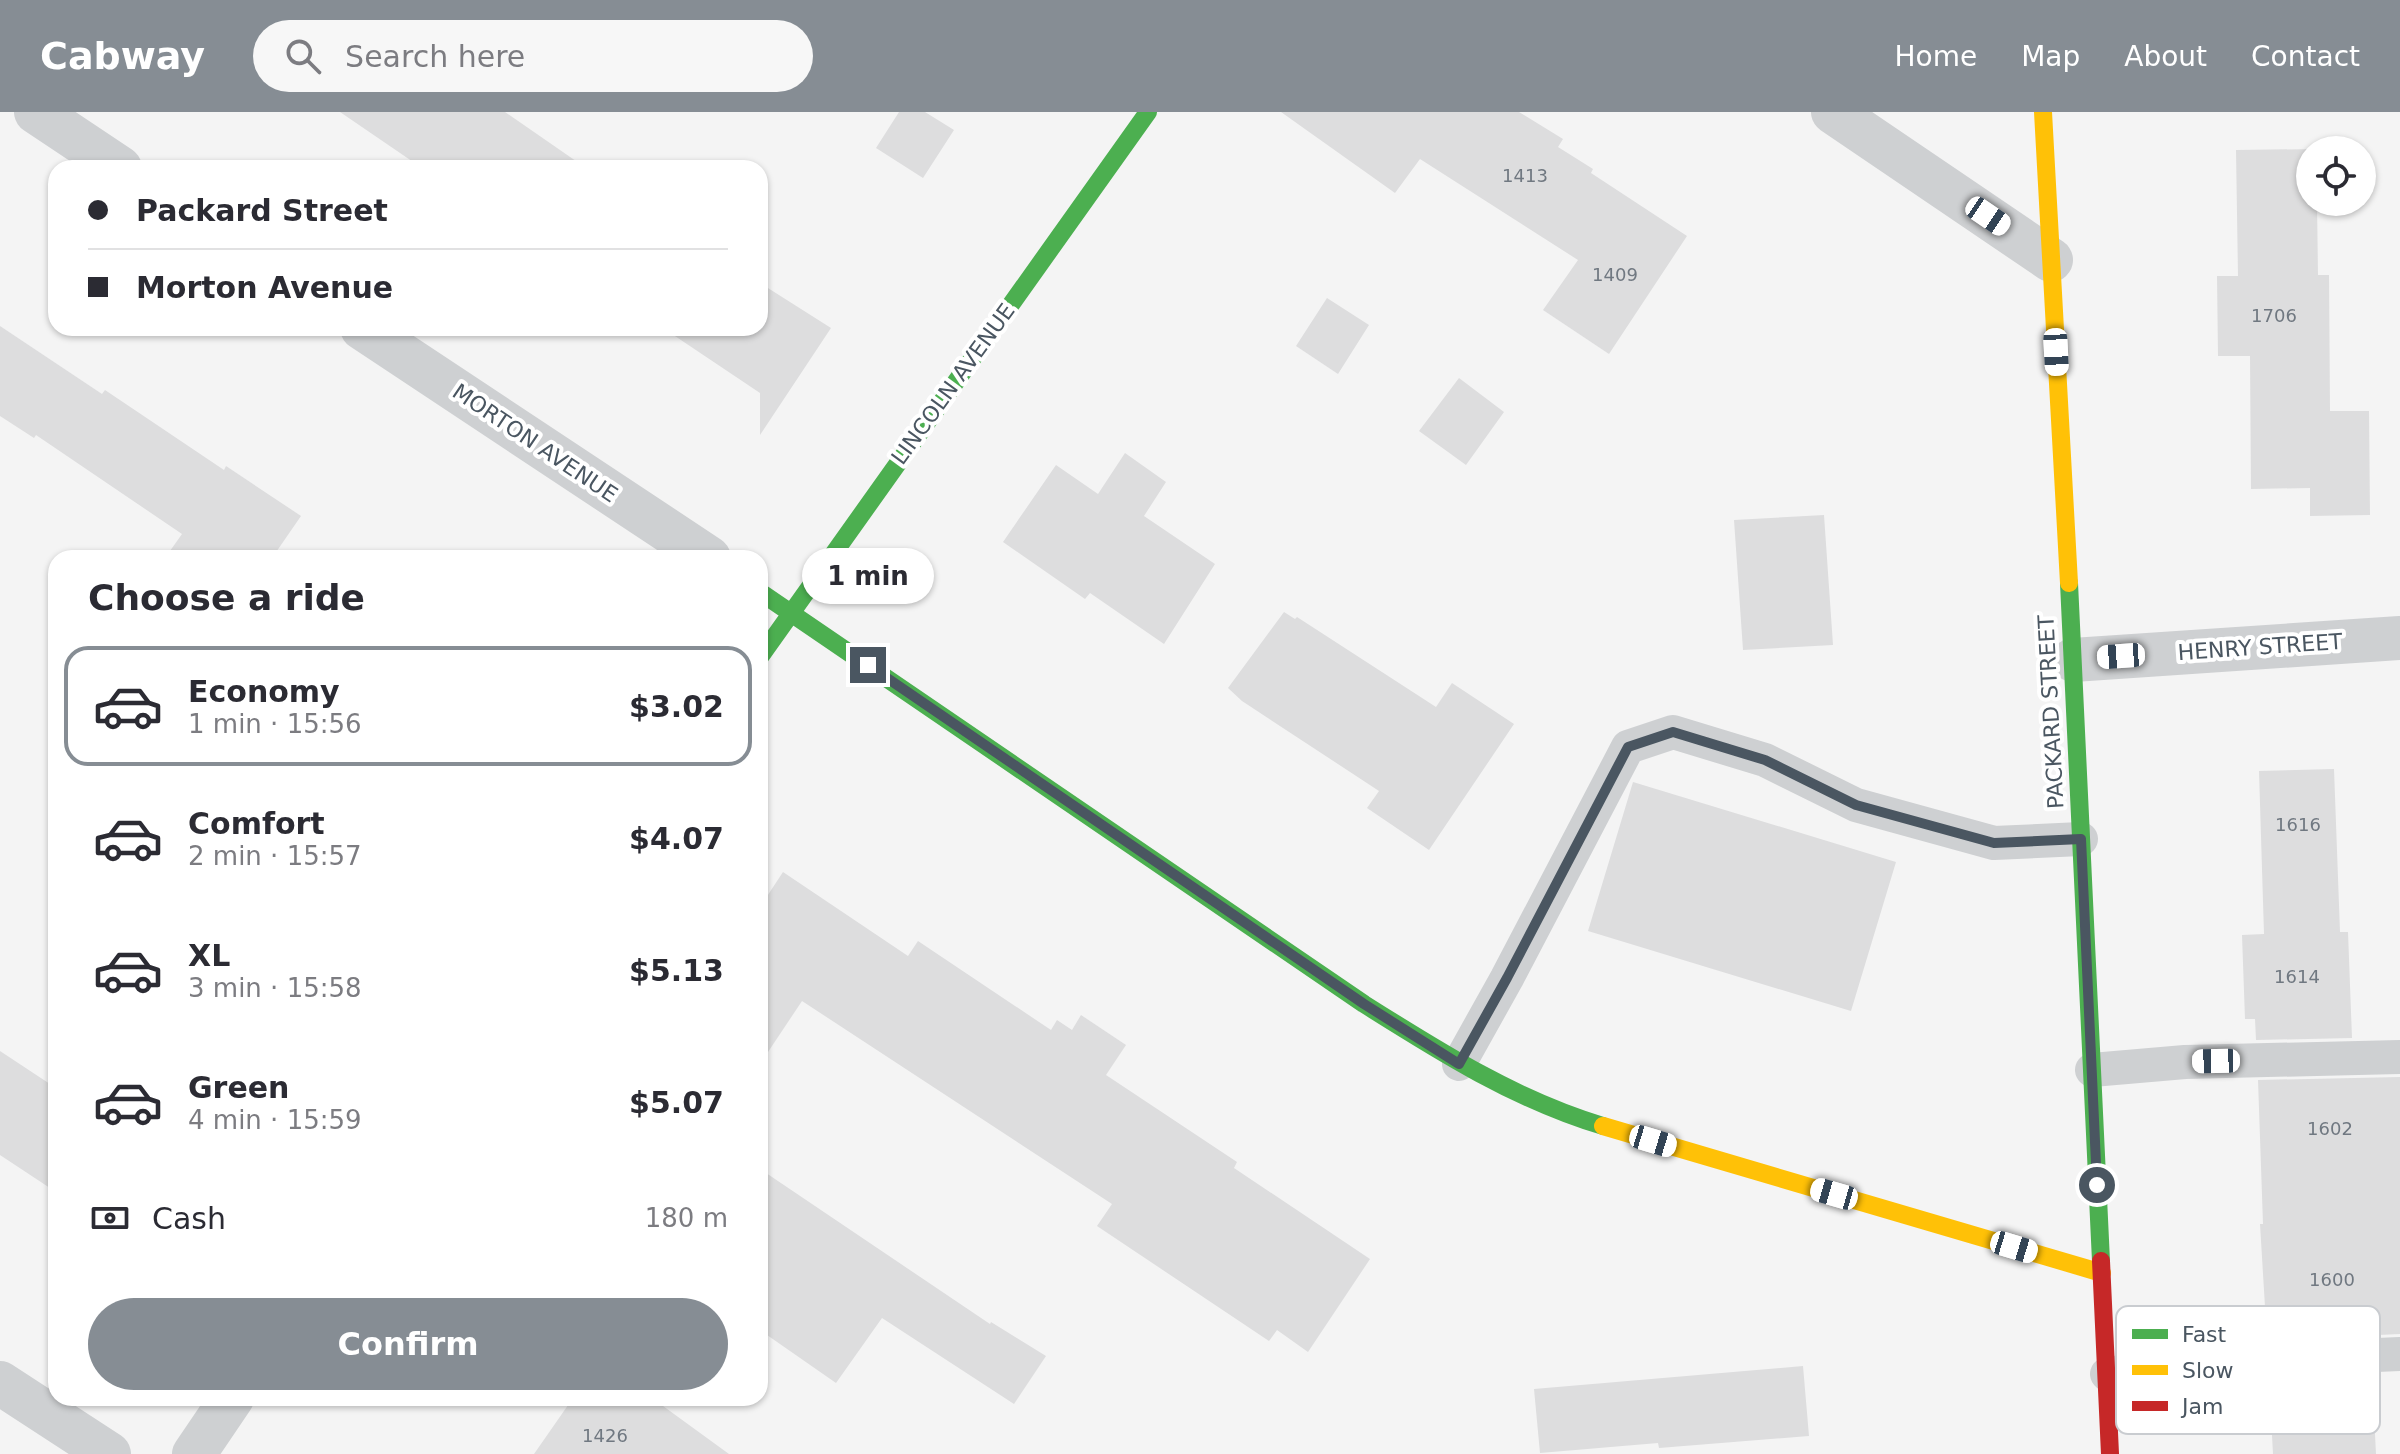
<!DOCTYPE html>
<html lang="en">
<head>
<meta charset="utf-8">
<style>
  body { margin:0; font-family:"DejaVu Sans",sans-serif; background:#f7f7f7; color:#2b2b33; height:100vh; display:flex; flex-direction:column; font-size:30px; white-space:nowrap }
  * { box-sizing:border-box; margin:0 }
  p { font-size:26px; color:#7c7c81 }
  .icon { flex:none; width:44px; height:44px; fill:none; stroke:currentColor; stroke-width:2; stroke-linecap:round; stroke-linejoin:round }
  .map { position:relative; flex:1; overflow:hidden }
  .sheet { position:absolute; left:48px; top:438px; width:720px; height:856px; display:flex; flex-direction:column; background:#fff; border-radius:24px; box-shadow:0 2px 6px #0004 }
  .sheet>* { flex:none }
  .guide { position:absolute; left:48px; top:48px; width:720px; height:176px; border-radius:24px; box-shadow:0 2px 6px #0004; display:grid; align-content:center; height:176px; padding:0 40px; background:#fff }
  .tools { position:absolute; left:2296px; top:24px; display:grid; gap:16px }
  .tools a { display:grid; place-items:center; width:80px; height:80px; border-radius:50%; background:#fff; box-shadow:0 2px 6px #0004; font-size:40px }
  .end { position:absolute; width:36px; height:36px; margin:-18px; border:10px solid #4a5661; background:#fff; box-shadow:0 0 0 4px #fff }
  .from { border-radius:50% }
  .bubble { position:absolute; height:56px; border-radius:28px; background:#fff; box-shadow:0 2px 6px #0004; font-size:26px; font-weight:700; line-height:56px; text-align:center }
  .car { position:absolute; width:24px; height:48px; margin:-24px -12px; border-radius:10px; box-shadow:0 0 6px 2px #0007; background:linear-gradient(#fff 24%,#345 0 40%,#fff 0 76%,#345 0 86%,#fff 0) }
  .guide b { display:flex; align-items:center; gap:28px; height:76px; font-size:30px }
  .guide b+b { border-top:2px solid #e1e1e2 }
  .guide i { width:20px; height:20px; background:#2b2b33 }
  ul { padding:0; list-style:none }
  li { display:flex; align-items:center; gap:24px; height:120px; margin:0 16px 12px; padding:0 24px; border:4px solid transparent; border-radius:24px }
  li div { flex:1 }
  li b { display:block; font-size:30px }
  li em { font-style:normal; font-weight:700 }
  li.current { border-color:#868d94 }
  li>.icon { width:72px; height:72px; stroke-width:1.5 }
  h2 { padding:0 40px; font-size:36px; line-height:96px }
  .pay { display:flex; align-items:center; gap:20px; height:88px; padding:0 40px; font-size:30px }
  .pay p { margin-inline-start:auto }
  .cta { display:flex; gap:16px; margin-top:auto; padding:16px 40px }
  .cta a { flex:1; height:92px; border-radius:48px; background:#868d94; color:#fff; font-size:32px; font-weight:700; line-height:92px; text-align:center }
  header { display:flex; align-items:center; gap:48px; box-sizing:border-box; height:112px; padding:0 40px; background:#868d94; color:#fff }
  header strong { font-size:38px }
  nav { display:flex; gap:44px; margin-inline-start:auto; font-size:28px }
  .search { width:560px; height:72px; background:#f7f7f7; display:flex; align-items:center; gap:20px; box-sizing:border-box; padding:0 28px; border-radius:44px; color:#7c7c81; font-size:30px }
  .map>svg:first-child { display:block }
  .building { fill:#ddddde }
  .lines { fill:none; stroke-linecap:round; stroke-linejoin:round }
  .lane { stroke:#ced0d2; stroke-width:34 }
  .street { stroke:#ced0d2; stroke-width:44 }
  .fast { stroke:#4caf50; stroke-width:18 }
  .slow { stroke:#ffc107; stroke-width:18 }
  .jam { stroke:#c62828; stroke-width:18 }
  .route { stroke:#4a5661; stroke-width:10 }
  .labels { text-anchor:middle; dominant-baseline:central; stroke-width:8; stroke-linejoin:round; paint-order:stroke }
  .number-label { font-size:18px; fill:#707881 }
  .street-label { font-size:22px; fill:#4a5661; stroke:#fff }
  .key { fill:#fff; stroke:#c9ccd0; stroke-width:2 }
  .key-label { font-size:22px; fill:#4a5661 }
</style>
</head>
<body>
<header>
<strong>Cabway</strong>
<div class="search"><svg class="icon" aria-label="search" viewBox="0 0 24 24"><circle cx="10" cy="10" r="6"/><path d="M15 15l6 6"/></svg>Search here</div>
<nav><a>Home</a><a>Map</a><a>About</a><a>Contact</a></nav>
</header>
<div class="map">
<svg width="2400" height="1342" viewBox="0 0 2400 1342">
  <rect width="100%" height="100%" fill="#f4f4f4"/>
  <!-- building -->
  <path class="building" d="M340,0h165l81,56h-164z
    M899,0h26l29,18 -31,48 -47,-30z
    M1281,0h238l44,27 -5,8 35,22 -2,4 96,63 -78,118 -66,-44 35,-50 -158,-101 -25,34z
    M2316,37l-6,1v52h7l1,73h11l1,136h39l1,104 -60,1v-28l-59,1 -1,-133h-32l-1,-80h21l-2,-126z
    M760,171l71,45 -71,107v-42l-97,-65h97z
    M1327,186l42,27 -31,49 -42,-28z
    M0,214l102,68 3,-4 119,80 2,-4 75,50 -29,42h-107l17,-24 -146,-99 -2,3 -34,-22z
    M1459,266l45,34 -38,53 -47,-34z
    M1125,341l41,29 -22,34 71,48 -51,80 -74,-51 -5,6 -82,-57 53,-77 42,29z
    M1824,403l9,130 -90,5 -9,-130z
    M1284,500l11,7 2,-2 139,90 16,-24 62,41 -85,126 -62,-42 12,-17 -137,-90 -14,-13z
    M2334,657l6,163h8l4,106 -96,2 -1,-21h-10l-3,-84 22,-1 -5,-163z
    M1633,670l263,80 -45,149 -263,-80z
    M783,760l125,84 10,-15 133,89 6,-10 15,10 9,-15 45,30 -20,30 131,87 -3,6 136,91 -62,93 -31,-22 -8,11 -172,-115 15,-22 -310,-203 -42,63v-157z
    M0,939l56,37v104l-56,-37z
    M2400,965v257l-133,6 -7,-116h3l-5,-144z
    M760,1057l230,155 1,-2 55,34 -32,48 -132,-86 -46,65 -76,-53z
    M1803,1254l6,70 -150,12 -1,-5 -118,10 -6,-64z
    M2372,1263l4,79h-103l-4,-74z
    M573,1286h79l77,56h-195z"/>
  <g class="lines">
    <!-- lane -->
    <path class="lane" d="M1459,952l48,-86 121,-231 45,-15 92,28 91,45 138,38 87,-4
      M2092,958l93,-8 215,-5
      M2107,1262l91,-11 202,-9"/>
    <!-- street -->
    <path class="street" d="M36,0l84,56
      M1833,0l218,148
      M362,216l347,230
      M2073,548l327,-22
      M0,1271l109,71
      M194,1342l38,-56"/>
    <!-- fast -->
    <path class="fast" d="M2069,471l32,678
      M760,480l604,412c76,48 152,96 239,122
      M760,545l388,-545"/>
    <!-- slow -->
    <path class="slow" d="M2043,0l26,471
      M1603,1014l499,147"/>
    <!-- jam -->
    <path class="jam" d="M2101,1149l9,193"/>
  </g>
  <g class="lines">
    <!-- route -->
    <path class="route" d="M868,553l496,339 95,60 48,-86 121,-231 45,-15 92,28 91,45 138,38 87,-4 16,346"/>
  </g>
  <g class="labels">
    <!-- number labels -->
    <g class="number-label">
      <text x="1525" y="63">1413</text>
      <text x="1615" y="162">1409</text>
      <text x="2274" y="203">1706</text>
      <text x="2298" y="712">1616</text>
      <text x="2297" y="864">1614</text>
      <text x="2330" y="1016">1602</text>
      <text x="2332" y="1167">1600</text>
      <text x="605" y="1323">1426</text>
    </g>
    <!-- street labels -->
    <g class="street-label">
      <text transform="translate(953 272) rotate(-54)">LINCOLN AVENUE</text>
      <text transform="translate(535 331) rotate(34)">MORTON AVENUE</text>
      <text transform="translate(2260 535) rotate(-4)">HENRY STREET</text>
      <text transform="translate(2051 600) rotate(-93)">PACKARD STREET</text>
    </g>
  </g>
  <!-- legend -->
  <rect x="2116" y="1194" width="264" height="128" rx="12" class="key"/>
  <rect x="2132" y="1217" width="36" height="10" fill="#4caf50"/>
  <rect x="2132" y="1253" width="36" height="10" fill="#ffc107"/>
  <rect x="2132" y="1289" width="36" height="10" fill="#c62828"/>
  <g class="key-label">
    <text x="2182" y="1230">Fast</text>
    <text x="2182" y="1266">Slow</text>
    <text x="2182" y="1302">Jam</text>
  </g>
</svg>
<div class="tools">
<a><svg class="icon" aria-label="locate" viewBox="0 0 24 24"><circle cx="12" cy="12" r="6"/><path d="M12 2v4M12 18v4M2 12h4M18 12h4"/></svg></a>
</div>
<i class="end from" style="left:2097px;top:1073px"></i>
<i class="end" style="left:868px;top:553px"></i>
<div class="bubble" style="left:802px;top:436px;width:132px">1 min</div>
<i class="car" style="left:1988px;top:104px;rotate:124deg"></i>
<i class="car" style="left:2056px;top:240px;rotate:177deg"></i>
<i class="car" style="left:2121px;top:544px;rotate:266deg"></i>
<i class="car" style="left:2216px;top:949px;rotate:269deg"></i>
<i class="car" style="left:1653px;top:1029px;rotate:107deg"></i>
<i class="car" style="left:1834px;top:1082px;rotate:286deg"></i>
<i class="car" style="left:2014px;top:1135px;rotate:107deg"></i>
<div class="guide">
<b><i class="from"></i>Packard Street</b>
<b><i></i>Morton Avenue</b>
</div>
<section class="sheet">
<h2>Choose a ride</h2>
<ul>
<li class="current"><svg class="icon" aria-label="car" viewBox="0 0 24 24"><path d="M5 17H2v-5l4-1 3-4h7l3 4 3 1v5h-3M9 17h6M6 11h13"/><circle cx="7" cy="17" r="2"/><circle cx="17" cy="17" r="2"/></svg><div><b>Economy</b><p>1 min · 15:56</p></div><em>$3.02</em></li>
<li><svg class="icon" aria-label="car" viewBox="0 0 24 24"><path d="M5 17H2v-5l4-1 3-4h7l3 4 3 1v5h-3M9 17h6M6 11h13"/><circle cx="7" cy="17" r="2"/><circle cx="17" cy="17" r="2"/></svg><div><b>Comfort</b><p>2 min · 15:57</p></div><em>$4.07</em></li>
<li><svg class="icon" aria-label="car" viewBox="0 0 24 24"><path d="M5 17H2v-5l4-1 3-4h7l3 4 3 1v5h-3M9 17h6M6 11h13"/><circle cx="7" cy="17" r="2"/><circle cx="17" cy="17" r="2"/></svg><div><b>XL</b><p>3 min · 15:58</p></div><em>$5.13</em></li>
<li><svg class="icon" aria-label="car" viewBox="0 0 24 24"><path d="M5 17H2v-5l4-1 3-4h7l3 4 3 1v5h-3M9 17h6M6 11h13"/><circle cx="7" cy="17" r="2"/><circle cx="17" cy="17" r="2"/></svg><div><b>Green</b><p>4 min · 15:59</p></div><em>$5.07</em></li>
</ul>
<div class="pay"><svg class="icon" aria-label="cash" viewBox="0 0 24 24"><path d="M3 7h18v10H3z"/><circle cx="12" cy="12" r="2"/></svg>Cash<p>180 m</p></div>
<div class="cta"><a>Confirm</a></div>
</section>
</div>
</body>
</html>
